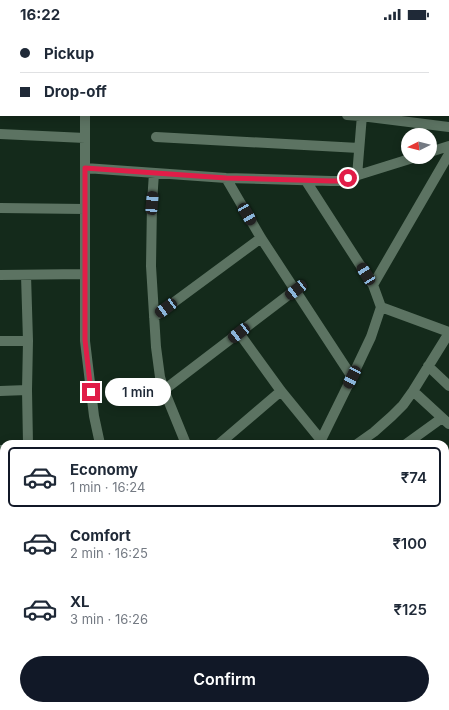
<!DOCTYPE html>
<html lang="en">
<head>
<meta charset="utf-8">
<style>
  body { margin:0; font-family:Inter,sans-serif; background:#f6f6f7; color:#1f2937; height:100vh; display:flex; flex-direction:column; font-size:15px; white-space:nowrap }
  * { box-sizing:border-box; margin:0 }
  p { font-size:13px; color:#747a83 }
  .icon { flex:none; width:22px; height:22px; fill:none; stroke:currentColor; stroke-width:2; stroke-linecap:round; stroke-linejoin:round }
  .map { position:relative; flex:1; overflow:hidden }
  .panel { position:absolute; left:0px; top:412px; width:449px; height:270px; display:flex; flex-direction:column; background:#fff; border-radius:12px 12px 0 0; box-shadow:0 2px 10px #0003 }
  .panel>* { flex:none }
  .banner { position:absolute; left:0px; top:0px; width:449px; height:88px; box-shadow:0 2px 10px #0003; display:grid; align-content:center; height:88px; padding:0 20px; background:#fff }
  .needle { width:26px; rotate:264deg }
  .tools { position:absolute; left:401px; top:100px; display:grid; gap:8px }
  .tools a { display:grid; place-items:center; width:36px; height:36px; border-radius:50%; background:#fff; box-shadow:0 2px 10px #0003; font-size:20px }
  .end { position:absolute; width:18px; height:18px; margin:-9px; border:5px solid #e11d48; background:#fff; box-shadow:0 0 0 2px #fff }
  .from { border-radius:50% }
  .bubble { position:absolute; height:28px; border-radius:14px; background:#fff; box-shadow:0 2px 10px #0003; font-size:13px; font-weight:600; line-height:28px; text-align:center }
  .car { position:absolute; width:12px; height:24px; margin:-12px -6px; border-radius:5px; box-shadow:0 0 3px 1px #0007; background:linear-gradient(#222 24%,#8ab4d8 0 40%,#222 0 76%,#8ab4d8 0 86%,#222 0) }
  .banner b { display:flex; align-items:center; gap:14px; height:38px; font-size:15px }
  .banner b+b { border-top:1px solid #e0e1e3 }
  .banner i { width:10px; height:10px; background:#1f2937 }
  ul { padding:7px 0 0; list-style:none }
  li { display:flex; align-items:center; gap:12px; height:60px; margin:0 8px 6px; padding:0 12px; border:2px solid transparent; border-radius:6px }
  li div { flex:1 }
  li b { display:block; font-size:15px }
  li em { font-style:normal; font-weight:600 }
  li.current { border-color:#111827 }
  li>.icon { width:36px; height:36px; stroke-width:1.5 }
  .primary-button { display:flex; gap:8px; margin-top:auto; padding:8px 20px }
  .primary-button a { flex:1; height:46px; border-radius:24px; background:#111827; color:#fff; font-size:16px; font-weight:600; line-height:46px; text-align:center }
  .status { display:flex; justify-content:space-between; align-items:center; height:28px; padding:0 20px; background:#fff; direction:ltr }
  .status svg { height:11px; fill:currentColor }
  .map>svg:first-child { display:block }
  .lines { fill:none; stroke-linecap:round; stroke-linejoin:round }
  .minor { stroke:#5c7362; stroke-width:10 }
  .route { stroke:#e11d48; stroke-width:5 }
</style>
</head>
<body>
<div class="status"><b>16:22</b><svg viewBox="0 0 49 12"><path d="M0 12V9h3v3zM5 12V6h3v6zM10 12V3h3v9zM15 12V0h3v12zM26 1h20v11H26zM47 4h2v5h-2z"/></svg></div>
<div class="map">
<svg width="449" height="682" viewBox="0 0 449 682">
  <rect width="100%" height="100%" fill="#142a1b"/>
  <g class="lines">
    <!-- minor -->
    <path class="minor" d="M79,0l1,1
      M213,1l2,-1
      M302,1v-1
      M366,1v-1
      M0,37h1
      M85,87v226l9,75 6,28
      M347,87l14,1 88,11
      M0,106l85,4
      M156,109l203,11
      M430,124l19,-6
      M85,140l141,10 105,3h8l77,-24
      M154,145l-2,30 -1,63 5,81 4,30 4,13 22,54
      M357,148l5,-61
      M226,150l35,60 91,139 -31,63 -40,-49 -42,-58
      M306,153l67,104 8,22 -10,30 -19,40
      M0,180l85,1
      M0,247l85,-1
      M26,247l2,66 -1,49 1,54
      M373,257l76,-131
      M381,279l68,25
      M154,289l107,-79
      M0,313h28
      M428,338l21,20
      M164,362l131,-100
      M0,363l27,-1
      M413,363l36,33
      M219,416l62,-53
      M357,416l17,-12 18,-16 11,-11 10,-14 36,-58
      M406,416l36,-26
      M0,422h4
      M445,437l4,2
      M445,493l4,2
      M445,511l4,-10
      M445,558l4,2
      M0,584h4
      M0,628h4
      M199,678l6,4
      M316,678l8,4
      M443,678l5,3
      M70,682l3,-4
      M156,682l3,-4
      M227,682l3,-4"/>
  </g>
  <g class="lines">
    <!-- route -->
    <path class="route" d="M91,364l-6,-52v-172l141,10 105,3h8l9,-3"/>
  </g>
</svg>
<div class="tools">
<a><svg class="needle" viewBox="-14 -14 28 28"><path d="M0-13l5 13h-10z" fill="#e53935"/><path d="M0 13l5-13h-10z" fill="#747a83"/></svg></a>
</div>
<i class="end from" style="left:348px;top:150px"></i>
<i class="end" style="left:91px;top:364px"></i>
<div class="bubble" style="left:105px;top:350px;width:66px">1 min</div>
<i class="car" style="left:152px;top:175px;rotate:5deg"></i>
<i class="car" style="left:247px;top:186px;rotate:150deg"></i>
<i class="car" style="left:366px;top:246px;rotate:328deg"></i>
<i class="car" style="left:296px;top:262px;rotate:232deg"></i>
<i class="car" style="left:166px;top:280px;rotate:234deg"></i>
<i class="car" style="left:239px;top:305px;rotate:232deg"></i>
<i class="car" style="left:352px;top:349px;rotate:207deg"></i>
<div class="banner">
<b><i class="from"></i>Pickup</b>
<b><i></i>Drop-off</b>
</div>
<section class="panel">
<ul>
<li class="current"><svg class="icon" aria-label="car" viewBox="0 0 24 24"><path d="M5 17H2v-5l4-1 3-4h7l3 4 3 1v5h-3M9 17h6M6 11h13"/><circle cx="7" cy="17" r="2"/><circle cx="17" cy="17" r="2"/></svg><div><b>Economy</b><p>1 min · 16:24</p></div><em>₹74</em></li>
<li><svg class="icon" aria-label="car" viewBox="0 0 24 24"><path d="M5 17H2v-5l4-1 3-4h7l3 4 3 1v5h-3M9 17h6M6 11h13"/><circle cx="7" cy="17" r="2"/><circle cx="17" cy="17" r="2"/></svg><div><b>Comfort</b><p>2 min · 16:25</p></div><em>₹100</em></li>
<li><svg class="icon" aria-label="car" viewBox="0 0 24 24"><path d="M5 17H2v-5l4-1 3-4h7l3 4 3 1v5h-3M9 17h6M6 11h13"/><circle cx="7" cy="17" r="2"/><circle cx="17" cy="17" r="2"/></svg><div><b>XL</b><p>3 min · 16:26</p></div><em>₹125</em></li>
</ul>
<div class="primary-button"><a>Confirm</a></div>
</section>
</div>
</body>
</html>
